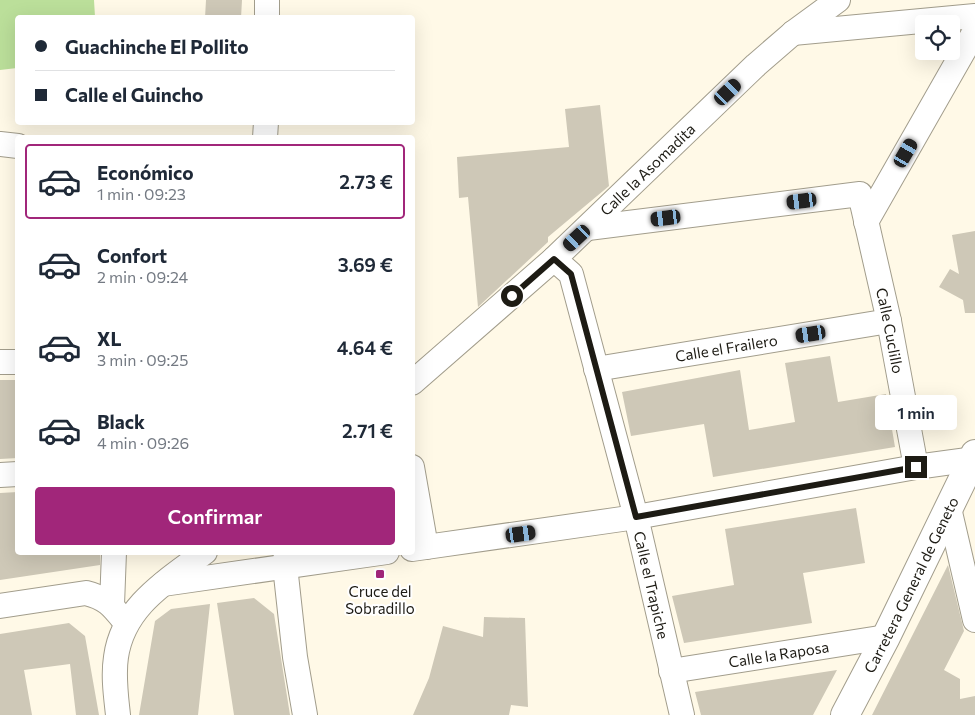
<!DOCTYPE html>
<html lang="es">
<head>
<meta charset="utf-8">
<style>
  body { margin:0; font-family:Commissioner,sans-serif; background:#f2f2f3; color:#1f2937; height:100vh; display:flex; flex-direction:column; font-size:19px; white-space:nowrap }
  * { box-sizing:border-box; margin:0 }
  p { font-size:16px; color:#747a83 }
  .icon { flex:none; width:28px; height:28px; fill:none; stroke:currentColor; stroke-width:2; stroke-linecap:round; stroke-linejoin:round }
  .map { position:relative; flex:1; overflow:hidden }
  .drawer { position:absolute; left:15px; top:135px; width:400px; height:420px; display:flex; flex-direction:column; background:#fff; border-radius:5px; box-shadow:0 5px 20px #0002 }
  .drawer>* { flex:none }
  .banner { position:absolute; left:15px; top:15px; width:400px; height:110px; border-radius:5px; box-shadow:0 5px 20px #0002; display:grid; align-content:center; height:110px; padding:0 20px; background:#fff }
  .controls { position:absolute; left:915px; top:15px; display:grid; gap:10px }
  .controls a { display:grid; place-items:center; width:45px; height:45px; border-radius:5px; background:#fff; box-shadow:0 5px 20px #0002; font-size:25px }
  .end { position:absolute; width:22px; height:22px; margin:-11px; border:6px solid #1d1b14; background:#fff; box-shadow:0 0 0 2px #fff }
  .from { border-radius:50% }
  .bubble { position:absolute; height:35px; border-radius:5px; background:#fff; box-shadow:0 5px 20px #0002; font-size:16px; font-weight:600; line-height:35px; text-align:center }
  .car { position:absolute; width:15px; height:30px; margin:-15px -8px; border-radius:6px; box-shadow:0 0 4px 1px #0007; background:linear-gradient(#222 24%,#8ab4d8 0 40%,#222 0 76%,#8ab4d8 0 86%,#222 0) }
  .banner b { display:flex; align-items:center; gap:18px; height:48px; font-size:19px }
  .banner b+b { border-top:1px solid #e0e1e3 }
  .banner i { width:12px; height:12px; background:#1f2937 }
  ul { padding:9px 0 0; list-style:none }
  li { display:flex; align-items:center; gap:15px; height:75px; margin:0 10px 8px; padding:0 10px; border:2px solid transparent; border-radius:5px }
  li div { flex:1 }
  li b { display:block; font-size:19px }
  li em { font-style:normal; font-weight:600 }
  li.selected { border-color:#a1267a }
  li>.icon { width:45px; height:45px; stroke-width:1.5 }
  .action { display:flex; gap:10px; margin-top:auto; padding:10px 20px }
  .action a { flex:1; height:58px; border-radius:5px; background:#a1267a; color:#fff; font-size:20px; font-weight:600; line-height:58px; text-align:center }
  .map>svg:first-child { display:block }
  .green { fill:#bbdf9a }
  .building { fill:#cec8b7 }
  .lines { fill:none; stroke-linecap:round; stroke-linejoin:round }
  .minor-casing { stroke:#a29d8c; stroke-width:26 }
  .major-casing { stroke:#a29d8c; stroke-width:30 }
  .minor { stroke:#fff; stroke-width:24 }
  .major { stroke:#fff; stroke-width:28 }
  .route { stroke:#1d1b14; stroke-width:6 }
  .poi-dot { fill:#a1267a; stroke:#fff; stroke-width:2 }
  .labels { text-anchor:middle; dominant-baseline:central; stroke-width:4; stroke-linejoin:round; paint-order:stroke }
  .street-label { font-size:15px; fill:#1d1b14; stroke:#fff }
  .poi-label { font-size:15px; fill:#1d1b14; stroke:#fff }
</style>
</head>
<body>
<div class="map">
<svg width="975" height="715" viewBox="0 0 975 715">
  <rect width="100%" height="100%" fill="#fff9e7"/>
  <!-- green -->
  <path class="green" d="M0,0h94l1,17 -77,1 -1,50 -17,2z"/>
  <!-- building -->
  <path class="building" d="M206,0h36l-1,18h-36z
    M600,105l9,81 -61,51v5l-70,65 -10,-110 -9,1 -2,-41 112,-10 -4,-38z
    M975,231v82h-10l-2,-13 -24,-13 11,-18 9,5 -7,-39z
    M830,356l8,46 48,-8 9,53 -182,30 -9,-53 -73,12 -9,-44 118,-22 9,60 46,-8 -10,-59z
    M0,380h18v78l-18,1z
    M18,492v60h82v13l-100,15v-87z
    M856,508l9,55 -62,10 9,50 -128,20 -12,-47 62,-11 -9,-56z
    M948,565l16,66 -20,39 16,9v20l15,-3v19h-103z
    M254,598l20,16 16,101h-56l-17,-112z
    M210,604l-12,111h-59l16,-94 16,-12z
    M484,617l41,1 3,89 -17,-2 -2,10h-96l16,-37 14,-52 40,11z
    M69,623l16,13 14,79h-23l-6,-51 -46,6 8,45h-32v-81z
    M837,670l-24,45h-112l-6,-23z"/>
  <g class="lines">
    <!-- minor casing -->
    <g class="minor-casing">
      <g id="minor">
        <path d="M267,18v-18"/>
        <path d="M793,33l182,-17"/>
        <path d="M265,138l1,-16"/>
        <path d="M0,144l18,2"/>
        <path d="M866,222l109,-191"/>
        <path id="s1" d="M588,228l272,-34 29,127 27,146"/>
        <path id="s2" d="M554,259l17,15 65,243 46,198"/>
        <path d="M0,362h18"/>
        <path id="s3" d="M596,369l293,-48"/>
        <path id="s4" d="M412,383l142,-124 202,-194 37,-32 45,-33"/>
        <path d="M412,467l14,80"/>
        <path d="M0,475l18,-1"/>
        <path d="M949,508l26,112"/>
        <path d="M412,549l224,-32 280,-50 59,-8"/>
        <path d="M286,552l-1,14 10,91 10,58"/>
        <path d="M163,584l224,-32"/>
        <path d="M112,605l2,-53"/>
        <path d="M0,606l86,-13c21,5 27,14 40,30"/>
        <path id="s5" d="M671,671l215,-34"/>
        <path d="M118,715c-2,-19 -5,-39 -2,-58 7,-51 51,-76 89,-105"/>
      </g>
    </g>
    <!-- major casing -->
    <g class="major-casing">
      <g id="major">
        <path id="s6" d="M845,715l41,-78 89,-183"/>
      </g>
    </g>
    <!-- minor -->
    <use href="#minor" class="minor"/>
    <!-- major -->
    <use href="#major" class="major"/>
  </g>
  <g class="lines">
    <!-- route -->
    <path class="route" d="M512,296l42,-37 17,15 65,243 280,-50"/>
  </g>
  <!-- markers -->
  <rect class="poi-dot" x="375" y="569" width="10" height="10" rx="2.5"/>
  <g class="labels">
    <!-- street labels -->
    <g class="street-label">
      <text stroke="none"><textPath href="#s4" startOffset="318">Calle la Asomadita</textPath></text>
      <text stroke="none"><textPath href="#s1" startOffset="414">Calle Cuclillo</textPath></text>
      <text stroke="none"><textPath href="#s3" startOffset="132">Calle el Frailero</textPath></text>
      <text stroke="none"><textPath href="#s2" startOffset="344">Calle el Trapiche</textPath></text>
      <text stroke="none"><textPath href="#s6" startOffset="146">Carretera General de Geneto</textPath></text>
      <text stroke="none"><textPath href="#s5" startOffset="109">Calle la Raposa</textPath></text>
    </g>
    <!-- poi labels -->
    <g class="poi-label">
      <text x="380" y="591">Cruce del<tspan x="380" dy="17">Sobradillo</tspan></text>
    </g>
  </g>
</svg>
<div class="controls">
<a><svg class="icon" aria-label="locate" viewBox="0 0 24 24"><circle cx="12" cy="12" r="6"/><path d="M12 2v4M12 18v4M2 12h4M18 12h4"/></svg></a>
</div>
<i class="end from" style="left:512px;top:296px"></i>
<i class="end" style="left:916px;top:467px"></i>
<div class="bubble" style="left:875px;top:395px;width:82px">1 min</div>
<i class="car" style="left:728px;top:92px;rotate:46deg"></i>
<i class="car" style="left:906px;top:153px;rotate:30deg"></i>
<i class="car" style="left:802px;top:201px;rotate:263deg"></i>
<i class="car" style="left:666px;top:218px;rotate:263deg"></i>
<i class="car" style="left:577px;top:238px;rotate:227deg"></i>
<i class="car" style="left:811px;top:334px;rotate:261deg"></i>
<i class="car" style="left:521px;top:534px;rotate:82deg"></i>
<div class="banner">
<b><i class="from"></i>Guachinche El Pollito</b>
<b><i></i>Calle el Guincho</b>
</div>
<section class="drawer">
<ul>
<li class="selected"><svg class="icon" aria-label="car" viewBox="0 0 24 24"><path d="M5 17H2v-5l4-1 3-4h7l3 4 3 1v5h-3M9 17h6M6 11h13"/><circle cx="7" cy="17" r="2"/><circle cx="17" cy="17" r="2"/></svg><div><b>Económico</b><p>1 min · 09:23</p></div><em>2.73 €</em></li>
<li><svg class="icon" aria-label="car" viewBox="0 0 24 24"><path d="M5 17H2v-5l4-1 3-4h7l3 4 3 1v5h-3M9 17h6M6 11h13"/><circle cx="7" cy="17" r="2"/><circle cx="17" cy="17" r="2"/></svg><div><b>Confort</b><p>2 min · 09:24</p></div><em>3.69 €</em></li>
<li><svg class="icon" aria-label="car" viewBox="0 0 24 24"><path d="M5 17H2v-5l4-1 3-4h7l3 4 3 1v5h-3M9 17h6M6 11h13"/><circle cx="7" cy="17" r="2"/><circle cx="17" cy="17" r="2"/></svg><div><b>XL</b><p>3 min · 09:25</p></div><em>4.64 €</em></li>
<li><svg class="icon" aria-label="car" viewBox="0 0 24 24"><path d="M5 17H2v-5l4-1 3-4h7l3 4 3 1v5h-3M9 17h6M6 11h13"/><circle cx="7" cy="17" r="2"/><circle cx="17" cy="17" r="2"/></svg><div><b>Black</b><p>4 min · 09:26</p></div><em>2.71 €</em></li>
</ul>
<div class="action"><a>Confirmar</a></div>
</section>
</div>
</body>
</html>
